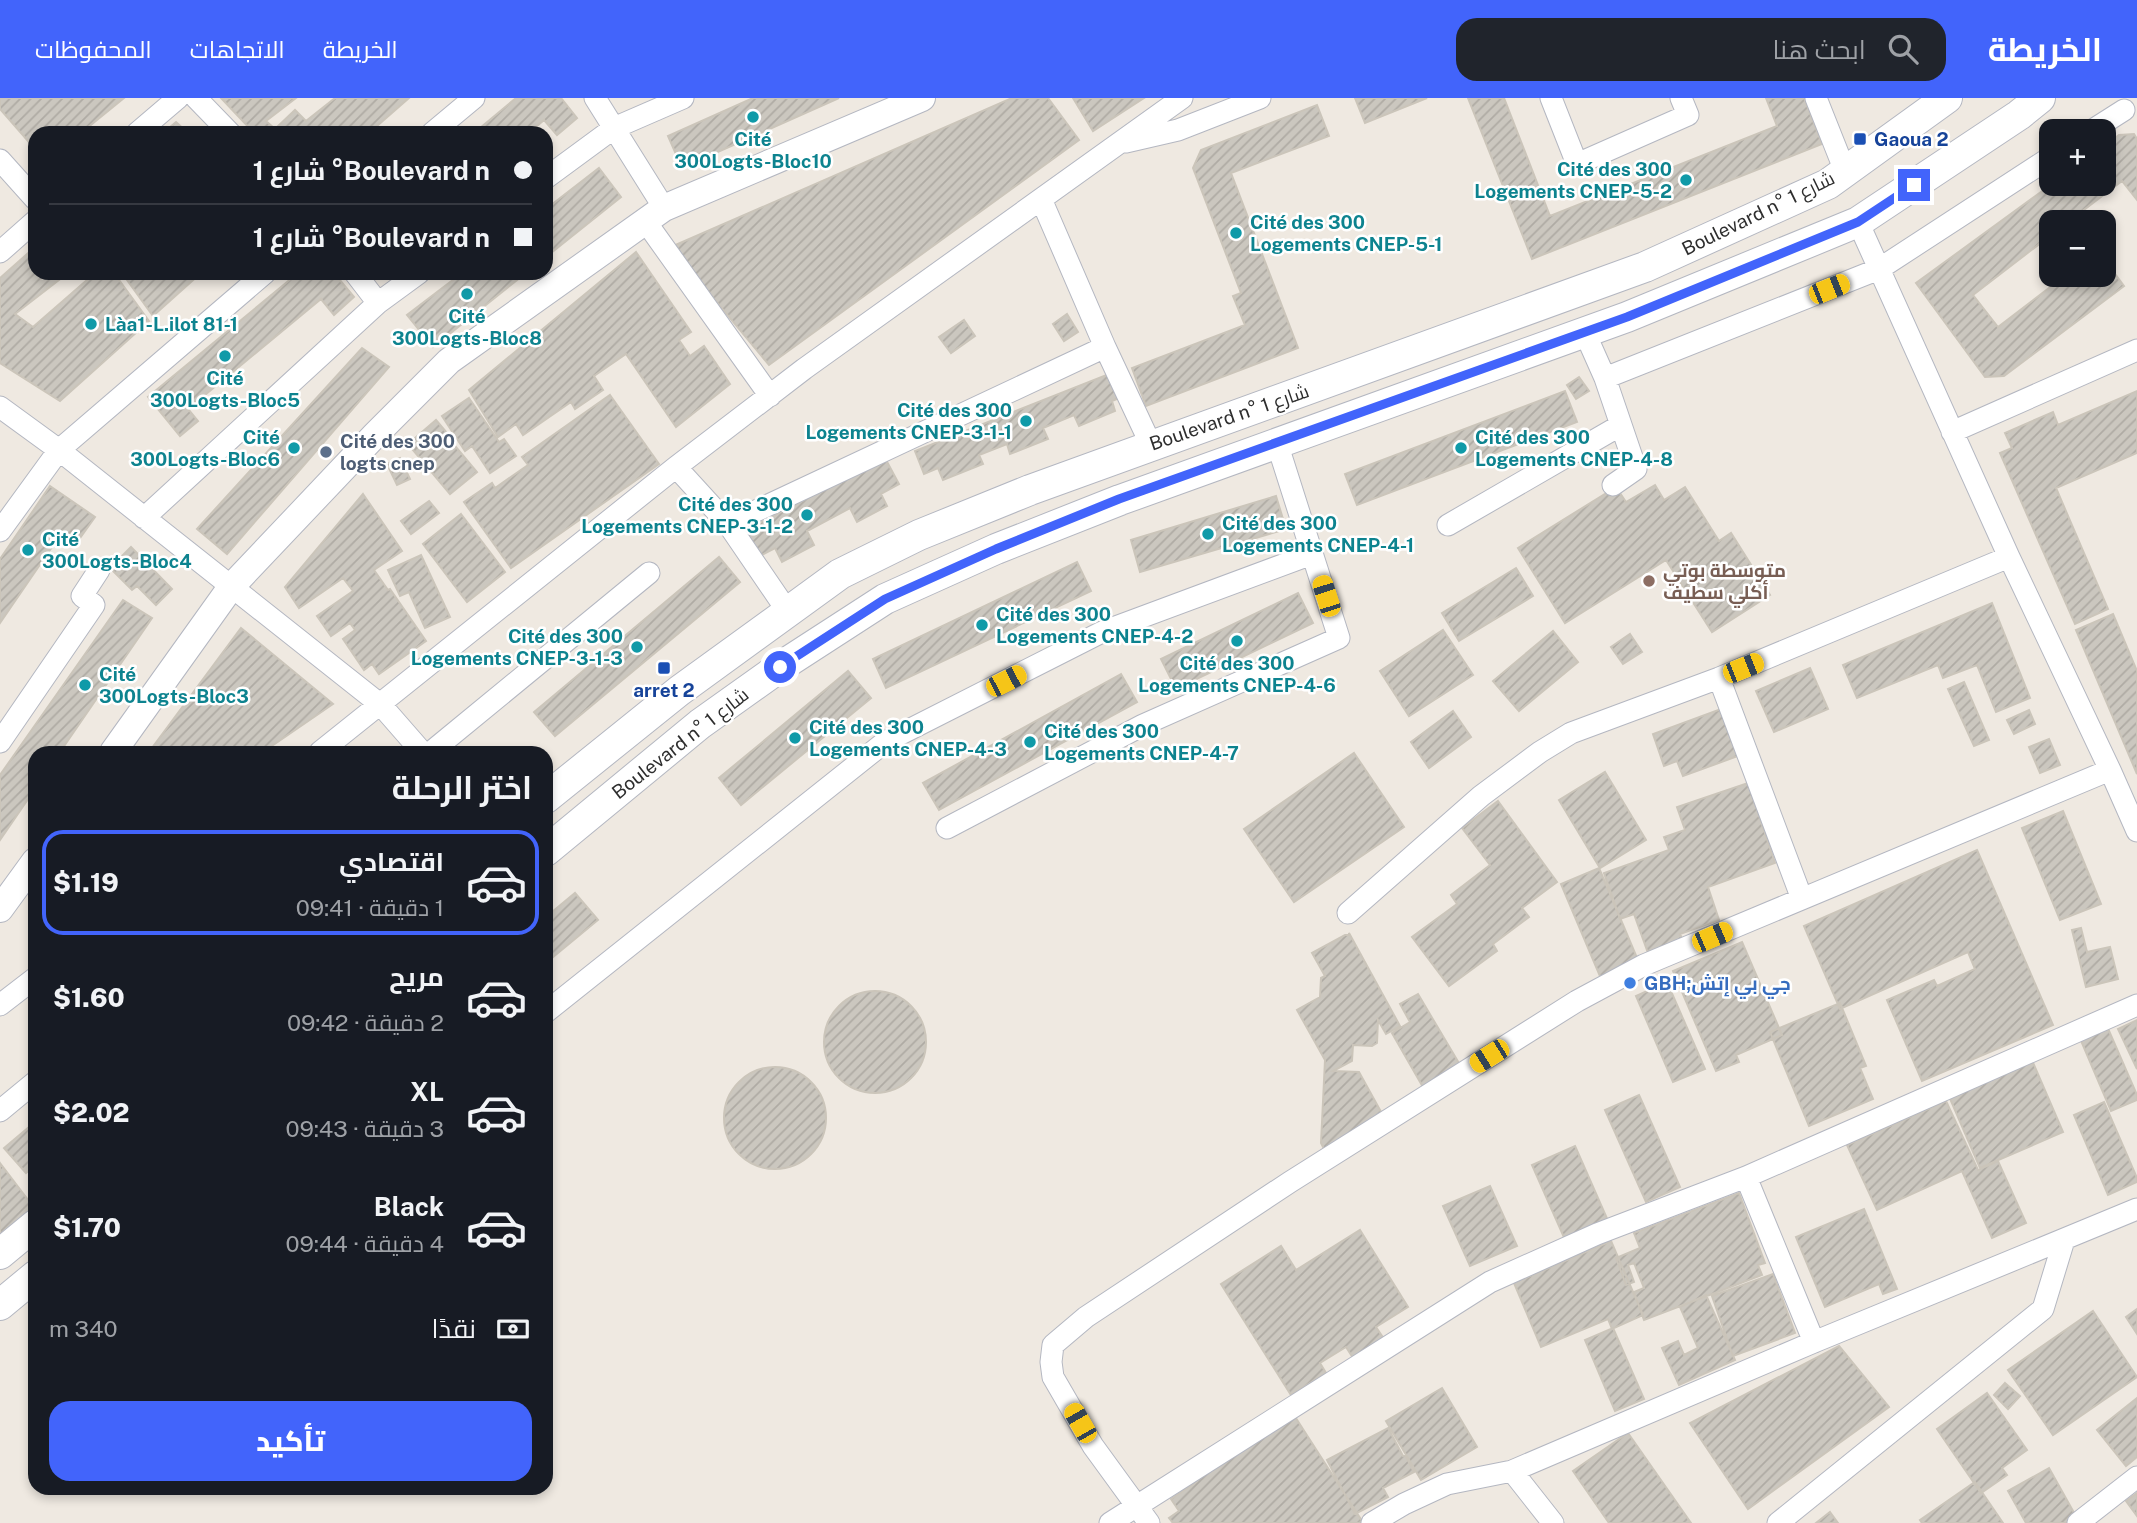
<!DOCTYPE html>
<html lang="ar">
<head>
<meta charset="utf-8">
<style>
  body { margin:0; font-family:"Public Sans",Cairo,sans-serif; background:#20242c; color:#f1f3f6; direction:rtl; height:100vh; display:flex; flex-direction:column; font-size:26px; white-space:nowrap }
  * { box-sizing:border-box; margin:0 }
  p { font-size:23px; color:#9ea1a6 }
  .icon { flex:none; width:38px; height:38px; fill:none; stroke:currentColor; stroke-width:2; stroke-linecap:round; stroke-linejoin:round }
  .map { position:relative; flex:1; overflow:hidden; direction:ltr }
  .details { position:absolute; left:28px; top:648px; width:525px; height:749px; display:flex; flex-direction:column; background:#171b24; border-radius:21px; box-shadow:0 4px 10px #0003; direction:rtl }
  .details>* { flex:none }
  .top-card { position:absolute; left:28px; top:28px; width:525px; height:154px; border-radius:21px; box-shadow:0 4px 10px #0003; direction:rtl; display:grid; align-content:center; height:154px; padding:0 21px; background:#171b24 }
  .buttons { position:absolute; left:2039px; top:21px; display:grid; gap:14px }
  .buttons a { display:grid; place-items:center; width:77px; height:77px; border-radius:14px; background:#171b24; box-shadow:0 4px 10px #0003; font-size:35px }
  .end { position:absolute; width:32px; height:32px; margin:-16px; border:9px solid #4264fb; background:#fff; box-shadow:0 0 0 4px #fff }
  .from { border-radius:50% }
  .car { position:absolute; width:21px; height:42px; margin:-21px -10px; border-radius:9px; box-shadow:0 0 5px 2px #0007; background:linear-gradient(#f5c518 24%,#345 0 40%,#f5c518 0 76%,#345 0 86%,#f5c518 0) }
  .top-card b { display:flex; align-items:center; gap:24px; height:66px; font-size:26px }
  .top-card b+b { border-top:2px solid #363941 }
  .top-card i { width:18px; height:18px; background:#f1f3f6 }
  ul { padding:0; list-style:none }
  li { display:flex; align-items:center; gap:21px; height:105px; margin:0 14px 10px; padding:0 7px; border:4px solid transparent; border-radius:21px }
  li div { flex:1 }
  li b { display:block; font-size:26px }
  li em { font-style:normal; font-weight:800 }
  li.current { border-color:#4264fb }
  li>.icon { width:63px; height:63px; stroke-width:1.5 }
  h2 { padding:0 21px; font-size:32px; line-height:84px }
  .pay { display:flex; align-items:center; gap:18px; height:77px; padding:0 21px; font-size:26px }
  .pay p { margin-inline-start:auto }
  .primary-button { display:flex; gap:14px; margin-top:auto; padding:14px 21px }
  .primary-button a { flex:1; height:80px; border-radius:21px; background:#4264fb; color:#fff; font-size:28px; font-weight:800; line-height:80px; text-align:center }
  header { display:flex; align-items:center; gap:42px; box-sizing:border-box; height:98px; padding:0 35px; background:#4264fb; color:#fff }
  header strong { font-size:33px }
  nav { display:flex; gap:38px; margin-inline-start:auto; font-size:24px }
  .search { width:490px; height:63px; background:#20242c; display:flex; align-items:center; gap:18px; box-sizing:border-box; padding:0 24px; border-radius:21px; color:#9ea1a6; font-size:26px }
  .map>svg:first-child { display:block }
  .building { fill:url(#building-hatch); stroke:#cbc5ba; stroke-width:2 }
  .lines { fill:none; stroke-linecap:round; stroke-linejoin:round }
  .minor-casing { stroke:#b4b7c1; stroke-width:23 }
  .tertiary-casing { stroke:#b4b7c1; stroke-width:28 }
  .secondary-casing { stroke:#b4b7c1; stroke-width:32 }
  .minor { stroke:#fff; stroke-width:21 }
  .tertiary { stroke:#fff; stroke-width:26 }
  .secondary { stroke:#fff; stroke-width:30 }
  .route { stroke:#4264fb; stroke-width:9 }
  .culture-dot { fill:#0f9aa8; stroke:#fff; stroke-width:2.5 }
  .transit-dot { fill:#1a4fb4; stroke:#fff; stroke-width:2.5 }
  .service-dot { fill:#5c6f8a; stroke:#fff; stroke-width:2.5 }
  .education-dot { fill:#8d6e63; stroke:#fff; stroke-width:2.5 }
  .shop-dot { fill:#3f7fe0; stroke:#fff; stroke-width:2.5 }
  .labels { text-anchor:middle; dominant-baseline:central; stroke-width:5; stroke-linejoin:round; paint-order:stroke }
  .culture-label { font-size:19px; font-weight:bold; fill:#0d838f; stroke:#fff; text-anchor:start }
  .transit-label { font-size:19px; font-weight:bold; fill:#164399; stroke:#fff; text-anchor:start }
  .street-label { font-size:19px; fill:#2e2e2e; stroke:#fff }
  .service-label { font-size:19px; font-weight:bold; fill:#4e5e75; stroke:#fff; text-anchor:start }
  .education-label { font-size:19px; font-weight:bold; fill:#785e54; stroke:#fff; text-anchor:start }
  .shop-label { font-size:19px; font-weight:bold; fill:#366cbe; stroke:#fff; text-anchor:start }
</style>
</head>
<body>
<header>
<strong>الخريطة</strong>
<div class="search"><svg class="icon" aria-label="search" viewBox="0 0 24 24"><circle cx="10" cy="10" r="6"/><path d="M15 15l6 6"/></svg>ابحث هنا</div>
<nav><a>الخريطة</a><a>الاتجاهات</a><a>المحفوظات</a></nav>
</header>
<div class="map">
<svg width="2137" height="1425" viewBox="0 0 2137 1425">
  <defs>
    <pattern id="building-hatch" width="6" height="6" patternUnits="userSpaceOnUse" patternTransform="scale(1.75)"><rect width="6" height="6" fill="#cbc7bf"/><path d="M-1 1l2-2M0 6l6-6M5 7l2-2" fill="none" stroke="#afaba4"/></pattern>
  </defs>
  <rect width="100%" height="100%" fill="#efe9e1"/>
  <!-- building -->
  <path class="building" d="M0,0h124l-43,35h-46v16l-35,-40z
    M221,0h75l-30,23 9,8 20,-19 11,11 29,-23h74l-40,35h-115z
    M516,0h45l16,20 -20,17 -13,-15 -15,13h-55z
    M753,0h86l-157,70 -14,-32z
    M1012,0h36l31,42 -310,225 -98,-118z
    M1073,0h71l-51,33z
    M1355,0h72l-62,25z
    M1468,0h36l46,118 227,-90 -11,-28h38l18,46 -290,115z
    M1317,7l12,31 -98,37 67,175 -152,58 -14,-38 113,-43 -12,-29 8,-3 -48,-125 8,-18z
    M176,24l12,11h-25z
    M2134,36l3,5v61l-15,-19 -54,41h-17v13l-78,60 25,32 68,-52h38v-16l20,27 -120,90 -19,1 -69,-94 136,-99h52v-38l15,-11z
    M599,70l22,29 -75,60v-48z
    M35,149v26h33l-53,41 18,13 62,-54h7l1,2 11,-2 35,48 -89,80 -60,-38v-85z
    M636,154l55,80 -12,8 11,16 14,-10 26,38 -54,43 -50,-73 -32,22 9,14 -28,19 -4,-7 -48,33 -7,-11 -18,13 -29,-47z
    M122,175h79l-48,43z
    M298,175h36l20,24 -20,18 -13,-16 -133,110 10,12 -18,15 -32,-39z
    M462,175h64l-93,74 -26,-32z
    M1067,216l11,18 -14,9 -11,-17z
    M964,222l11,16 -24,17 -12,-16z
    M362,250l27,19 -162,187 -30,-25z
    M1114,274l10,24 -12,5 3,10 -36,15 -5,-11 -31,13 5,11 -38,15 -3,-10 -28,11 4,9 -40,16 -5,-12 -14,6 -9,-23z
    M1579,279l10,14 -13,8 -9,-14z
    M1565,293l12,31 -220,83 -12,-31z
    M2137,293v62l-81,35 52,121 -33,15 -75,-171 12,-5 -7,-15 48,-21 5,13z
    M610,297l49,69 -148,104 -47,-66 28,-19 3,5 33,-23 -6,-8z
    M469,300l30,44 5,-3 12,17 -26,17 -18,-27 -7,5 -23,-35z
    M436,322l16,19 -2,1 27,32 -27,22 -42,-50z
    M400,360l10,21 -13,6 -10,-21z
    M885,360l14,26 -18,10 6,12 -30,16 -7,-14 -43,23 7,14 -32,17 -7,-14 -17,9 -14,-26z
    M1655,387l9,15 21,-13 34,54 12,-8 39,62 -58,37 -46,-72 -101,63 -47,-75 98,-61 10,15z
    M50,388l45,31 -17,24 -15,-10 -63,92v-64z
    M363,396l39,57 -28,19 14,20 2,-1 36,52 -47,33 -7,-10 -8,6 -21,-31 12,-9 -5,-7 -19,13 -14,-20 36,-25 -10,-13 -44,30 -14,-21z
    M1276,398l10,33 -146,43 -9,-32z
    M429,403l10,12 -28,21 -10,-13z
    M461,416l44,58 -38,30 -44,-58z
    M131,449l41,42 -16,16 -19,-19 -5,4 -22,-22z
    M421,457l29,62 -25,11 -16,-36 -9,4 -12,-26z
    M719,459l21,25 -185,154 -21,-24z
    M1077,464l14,29 -205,97 -13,-29z
    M1516,470l17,28 -74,45 -17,-28z
    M1298,495l15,30 -137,66 -15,-30z
    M123,502l29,18 -92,134h-25v37l-35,51v-65z
    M1992,505l38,95 -34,14 -19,-47 -34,13 -5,-13 -81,33 -14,-33z
    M2113,516l24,57v103l-61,-144z
    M241,530l92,76 -70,48h-114z
    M1443,532l30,45 -64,41 -29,-45z
    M1553,533l25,31 -59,49 -26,-30z
    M1630,536l12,18 -19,12 -12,-17z
    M1810,570l18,41 -54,23 -18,-41z
    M848,573l23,27 -130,107 -22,-27z
    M1121,576l16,28 -198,108 -16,-27z
    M1964,584l25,58 -15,6 -26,-57z
    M1721,611l17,47 -55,20 -6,-15 -13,5 -11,-32z
    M2029,612l6,14 -21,10 -7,-14z
    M1453,613l18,26 -42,31 -18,-26z
    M2049,641l11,26 -20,8 -11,-26z
    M1354,655l50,74 -110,75 -50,-73z
    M1605,674l41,68 -46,28 -41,-68z
    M1748,685l27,80 -67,24 11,33 -39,14 3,7 -35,12 -14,-39 -14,5 -16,-46 65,-23 -5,-13 21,-7 -8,-23z
    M1498,703l59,81 -35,26 7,9 -36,27 4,7 -48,35 -37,-49 45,-33 -6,-9 39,-30 -28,-37z
    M2063,713l38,93 -41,16 -38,-92z
    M1977,752l76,175 -131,56 -35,-81 47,-20 3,6 38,-17 -7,-17 -128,57 -36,-83z
    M1599,770l41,97 -38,16 -41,-97z
    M575,795l23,27 -52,43v-46z
    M2081,830l6,24 23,-5 8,32 -32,8 -14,-57z
    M1349,835l51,93 -14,8 -8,-14 -1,23 -5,3 -19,-1 -1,16 -19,10 26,1 26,47 -61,30 -3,-6 4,-83 -28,-50 23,-13 1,-19 4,-2 -13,-23 33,-18h4z
    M1742,844l40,93 -46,20 3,7 -23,9 -43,-100z
    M1667,884l38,87 -32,13 -37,-86z
    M824 944a51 51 0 1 1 102 0a51 51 0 1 1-102 0Z
    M1418,896l42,71 -37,22 -31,-54 18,-11 -10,-18z
    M1840,905l26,63 -6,2 13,31 -64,27 -39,-94z
    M2137,922v49l-19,-40z
    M2106,926l31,71v5l-26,11 -32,-75z
    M2031,960l32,74 -83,36 -32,-74z
    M724 1020a51 51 0 1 1 102 0a51 51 0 1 1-102 0Z
    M1639,997l41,92 -34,15 -41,-92z
    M1946,1003l32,69 20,-9 28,62 -34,15 -30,-67 -85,39 -30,-65z
    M2104,1004l33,76v4l-29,13 -34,-80z
    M35,1024v43l-9,8 -22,-25z
    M1575,1048l34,77 -43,19 -34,-77z
    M0,1065l35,46v2l-35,26z
    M1490,1088l27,60 -47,20 -27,-60z
    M1739,1095l26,70 -7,2 4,10 -118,45 -10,-28 10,-4 -10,-25 -6,2 6,17 -8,3 -10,-27 24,-10 -6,-15z
    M1864,1111l33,80 -14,5 -4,-10 -54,23 -29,-70z
    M1360,1132l48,77 -32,20 8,12 -31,19 -7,-11 -26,16 6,10 -35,22 -70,-111 60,-38 15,24z
    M1611,1143l32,74 -31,14 -4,-10 -67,28 -27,-64z
    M1773,1176l22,59 -62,23 -21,-60z
    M1706,1197l29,65 -56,25 -17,-37 16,-7 6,14 14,-7 -18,-41z
    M2137,1211v25l-11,-17z
    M2093,1213l44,66 -84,58 -45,-65z
    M1613,1230l31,71 -29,12 -30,-71z
    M1839,1248l50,61 -141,102 -58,-86z
    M2005,1285l15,13 -12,13 -14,-14z
    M1442,1290l35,59 -56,33 -35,-59z
    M1987,1295l40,57 -25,18 5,7 -26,18 -44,-64z
    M2137,1300v59l-11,9 -29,-36z
    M1292,1314l70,109 -3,2h-186l-4,-5 10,-7 -8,-12 25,-17 -4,-6z
    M1388,1330l15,28 2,-1 9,17 -31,16 5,9 -33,17 -28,-54z
    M1628,1335l63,90h-82l-36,-52z
    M2049,1370l29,52 -5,3h-47l-18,-32z
    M1975,1384l28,41h-81l-2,-3z
    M2137,1395v23l-11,-15z
    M1830,1414l8,11h-22z"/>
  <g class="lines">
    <!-- minor casing -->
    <g class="minor-casing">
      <path id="minor" d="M196,0l34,35
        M595,0l69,110
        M1551,0l26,66 111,-49 -7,-17
        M1816,0l29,73
        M2091,33l33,-21
        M137,35l41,-35
        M432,35l42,-35
        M1126,44l52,-12 82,-32
        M0,62l35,39
        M546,80l68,-50 69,-30
        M646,124l124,174
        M0,154l35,-31
        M355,175l23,30
        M1585,235l20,45
        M1105,249l46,98
        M0,309l59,43 322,255 41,47
        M1952,334l185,-82
        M676,369l52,57 377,-177 -64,-148
        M1613,387l23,-16 -31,-91 274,-109 172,-112
        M144,420l234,-215 41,-30
        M728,426l60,88
        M1448,427l173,-100
        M0,433l59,-81 206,-177
        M2009,459l101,213
        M1719,580l83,221
        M0,644l94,-137 -12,-9 17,-26
        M320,654l356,-285 128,-98 378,-271
        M431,654l218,-179
        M947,730l196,-103 196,-87 -62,-195
        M1348,815l133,-117 59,-44 31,-19 148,-55 290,-121 -151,-335
        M0,907l35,-27
        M546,914l339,-270 217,-110 210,-78
        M0,1013l35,-29
        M1746,1079l68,165
        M1512,1373l41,52
        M1110,1425l380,-241 107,-48 149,-57 391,-172
        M1149,1425l-56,-77 -40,-69 -2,-15 2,-17 33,-28 204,-135 287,-181 67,-36 466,-195 27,61
        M1372,1425l32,-19 43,-20 65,-13 302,-129 323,-133
        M1778,1425l265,-214 21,-69
        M2078,1425l59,-46"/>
    </g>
    <!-- tertiary casing -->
    <g class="tertiary-casing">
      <path id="tertiary" d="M113,654l118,-165 144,-152 74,-74 215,-153 258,-110
        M0,811l35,-48"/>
    </g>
    <!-- secondary casing -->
    <g class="secondary-casing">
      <path id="secondary" d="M546,700l133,-107 161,-117 79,-39 111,-45 615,-223 183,-83 119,-86
        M546,753l154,-127 80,-57 105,-68 111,-50 124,-49 507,-183 231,-95 161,-107 21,-17
        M0,1156l35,-29
        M0,1207l35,-29"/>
    </g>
    <!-- minor -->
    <use href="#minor" class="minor"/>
    <!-- tertiary -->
    <use href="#tertiary" class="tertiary"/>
    <!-- secondary -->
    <use href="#secondary" class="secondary"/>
  </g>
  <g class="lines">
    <!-- route -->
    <path class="route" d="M780,569l105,-68 111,-50 123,-50 508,-182 231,-95 56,-37"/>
  </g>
  <!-- markers -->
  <g class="culture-dot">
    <circle cx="753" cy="19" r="7"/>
    <circle cx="1686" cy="82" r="7"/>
    <circle cx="1236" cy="135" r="7"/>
    <circle cx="467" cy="196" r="7"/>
    <circle cx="91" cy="226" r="7"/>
    <circle cx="225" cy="258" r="7"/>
    <circle cx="1026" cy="323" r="7"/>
    <circle cx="294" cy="350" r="7"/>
    <circle cx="1461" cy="350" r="7"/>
    <circle cx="807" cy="417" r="7"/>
    <circle cx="1208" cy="436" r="7"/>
    <circle cx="28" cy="452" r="7"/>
    <circle cx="982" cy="527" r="7"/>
    <circle cx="1237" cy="543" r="7"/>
    <circle cx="637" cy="549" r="7"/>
    <circle cx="85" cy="587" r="7"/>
    <circle cx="795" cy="640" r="7"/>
    <circle cx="1030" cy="644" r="7"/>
  </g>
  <g class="transit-dot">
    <rect x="1853" y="34" width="14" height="14" rx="3.5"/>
    <rect x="657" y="563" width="14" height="14" rx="3.5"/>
  </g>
  <circle class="service-dot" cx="326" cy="354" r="7"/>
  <circle class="education-dot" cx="1649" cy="483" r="7"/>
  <circle class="shop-dot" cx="1630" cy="885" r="7"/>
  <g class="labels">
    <!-- culture labels -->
    <g class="culture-label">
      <text x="753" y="41" text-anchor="middle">Cité<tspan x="753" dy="22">300Logts-Bloc10</tspan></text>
      <text x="1672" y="71" text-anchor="end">Cité des 300<tspan x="1672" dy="22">Logements CNEP-5-2</tspan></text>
      <text x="1250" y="124">Cité des 300<tspan x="1250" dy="22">Logements CNEP-5-1</tspan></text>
      <text x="467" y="218" text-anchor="middle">Cité<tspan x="467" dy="22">300Logts-Bloc8</tspan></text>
      <text x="105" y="226">Làa1-L.ilot 81-1</text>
      <text x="225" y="280" text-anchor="middle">Cité<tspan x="225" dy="22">300Logts-Bloc5</tspan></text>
      <text x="1012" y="312" text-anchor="end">Cité des 300<tspan x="1012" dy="22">Logements CNEP-3-1-1</tspan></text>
      <text x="280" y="339" text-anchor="end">Cité<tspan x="280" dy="22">300Logts-Bloc6</tspan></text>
      <text x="1475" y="339">Cité des 300<tspan x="1475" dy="22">Logements CNEP-4-8</tspan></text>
      <text x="793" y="406" text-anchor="end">Cité des 300<tspan x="793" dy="22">Logements CNEP-3-1-2</tspan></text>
      <text x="1222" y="425">Cité des 300<tspan x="1222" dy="22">Logements CNEP-4-1</tspan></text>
      <text x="42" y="441">Cité<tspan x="42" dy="22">300Logts-Bloc4</tspan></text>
      <text x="996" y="516">Cité des 300<tspan x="996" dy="22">Logements CNEP-4-2</tspan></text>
      <text x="623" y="538" text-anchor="end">Cité des 300<tspan x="623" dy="22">Logements CNEP-3-1-3</tspan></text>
      <text x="1237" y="565" text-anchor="middle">Cité des 300<tspan x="1237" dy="22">Logements CNEP-4-6</tspan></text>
      <text x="99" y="576">Cité<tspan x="99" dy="22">300Logts-Bloc3</tspan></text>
      <text x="809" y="629">Cité des 300<tspan x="809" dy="22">Logements CNEP-4-3</tspan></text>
      <text x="1044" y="633">Cité des 300<tspan x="1044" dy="22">Logements CNEP-4-7</tspan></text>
    </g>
    <!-- transit labels -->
    <g class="transit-label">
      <text x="1874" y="41">Gaoua 2</text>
      <text x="664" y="592" text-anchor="middle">arret 2</text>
    </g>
    <!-- street labels -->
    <g class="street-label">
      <text transform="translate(1758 115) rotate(-26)">Boulevard n° شارع 1</text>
      <text transform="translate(1229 319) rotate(-19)">Boulevard n° شارع 1</text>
      <text transform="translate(680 645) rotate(-38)">Boulevard n° شارع 1</text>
    </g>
    <!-- service labels -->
    <g class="service-label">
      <text x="340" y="343">Cité des 300<tspan x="340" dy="22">logts cnep</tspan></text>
    </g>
    <!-- education labels -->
    <g class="education-label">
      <text x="1663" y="472">متوسطة بوتي<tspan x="1663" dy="22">أكلي سطيف</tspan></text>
    </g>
    <!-- shop labels -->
    <g class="shop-label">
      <text x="1644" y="885">GBH;جي بي إتش</text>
    </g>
  </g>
</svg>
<div class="buttons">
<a>+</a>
<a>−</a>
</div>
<i class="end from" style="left:780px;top:569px"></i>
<i class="end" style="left:1914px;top:87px"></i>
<i class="car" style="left:1829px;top:191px;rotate:68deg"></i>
<i class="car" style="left:1326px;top:498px;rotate:342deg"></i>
<i class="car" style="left:1743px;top:570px;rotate:68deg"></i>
<i class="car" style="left:1006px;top:583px;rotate:63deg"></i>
<i class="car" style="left:1712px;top:839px;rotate:67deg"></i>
<i class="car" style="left:1489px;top:958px;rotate:238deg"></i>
<i class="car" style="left:1080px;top:1325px;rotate:330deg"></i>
<div class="top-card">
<b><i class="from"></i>Boulevard n° شارع 1</b>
<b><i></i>Boulevard n° شارع 1</b>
</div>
<section class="details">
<h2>اختر الرحلة</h2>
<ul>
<li class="current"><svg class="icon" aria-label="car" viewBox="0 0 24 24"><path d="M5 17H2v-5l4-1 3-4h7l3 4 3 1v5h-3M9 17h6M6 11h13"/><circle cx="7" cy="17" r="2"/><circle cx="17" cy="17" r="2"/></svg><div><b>اقتصادي</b><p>1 دقيقة · 09:41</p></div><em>$1.19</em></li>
<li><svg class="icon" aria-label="car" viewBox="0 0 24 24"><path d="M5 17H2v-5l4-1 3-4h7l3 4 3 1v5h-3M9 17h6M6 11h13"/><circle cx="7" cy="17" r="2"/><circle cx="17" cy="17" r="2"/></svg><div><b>مريح</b><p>2 دقيقة · 09:42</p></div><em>$1.60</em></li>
<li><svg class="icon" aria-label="car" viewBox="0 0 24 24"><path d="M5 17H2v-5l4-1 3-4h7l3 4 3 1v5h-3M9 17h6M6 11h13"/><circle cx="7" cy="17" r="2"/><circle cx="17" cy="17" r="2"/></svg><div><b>XL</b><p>3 دقيقة · 09:43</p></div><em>$2.02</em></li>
<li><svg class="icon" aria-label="car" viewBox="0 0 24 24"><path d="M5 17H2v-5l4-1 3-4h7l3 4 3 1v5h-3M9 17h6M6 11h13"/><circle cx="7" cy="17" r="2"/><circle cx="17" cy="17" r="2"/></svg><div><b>Black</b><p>4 دقيقة · 09:44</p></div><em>$1.70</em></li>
</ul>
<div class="pay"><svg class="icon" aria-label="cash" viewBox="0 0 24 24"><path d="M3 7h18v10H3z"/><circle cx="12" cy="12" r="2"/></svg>نقدًا<p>340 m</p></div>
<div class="primary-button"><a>تأكيد</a></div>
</section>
</div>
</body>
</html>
